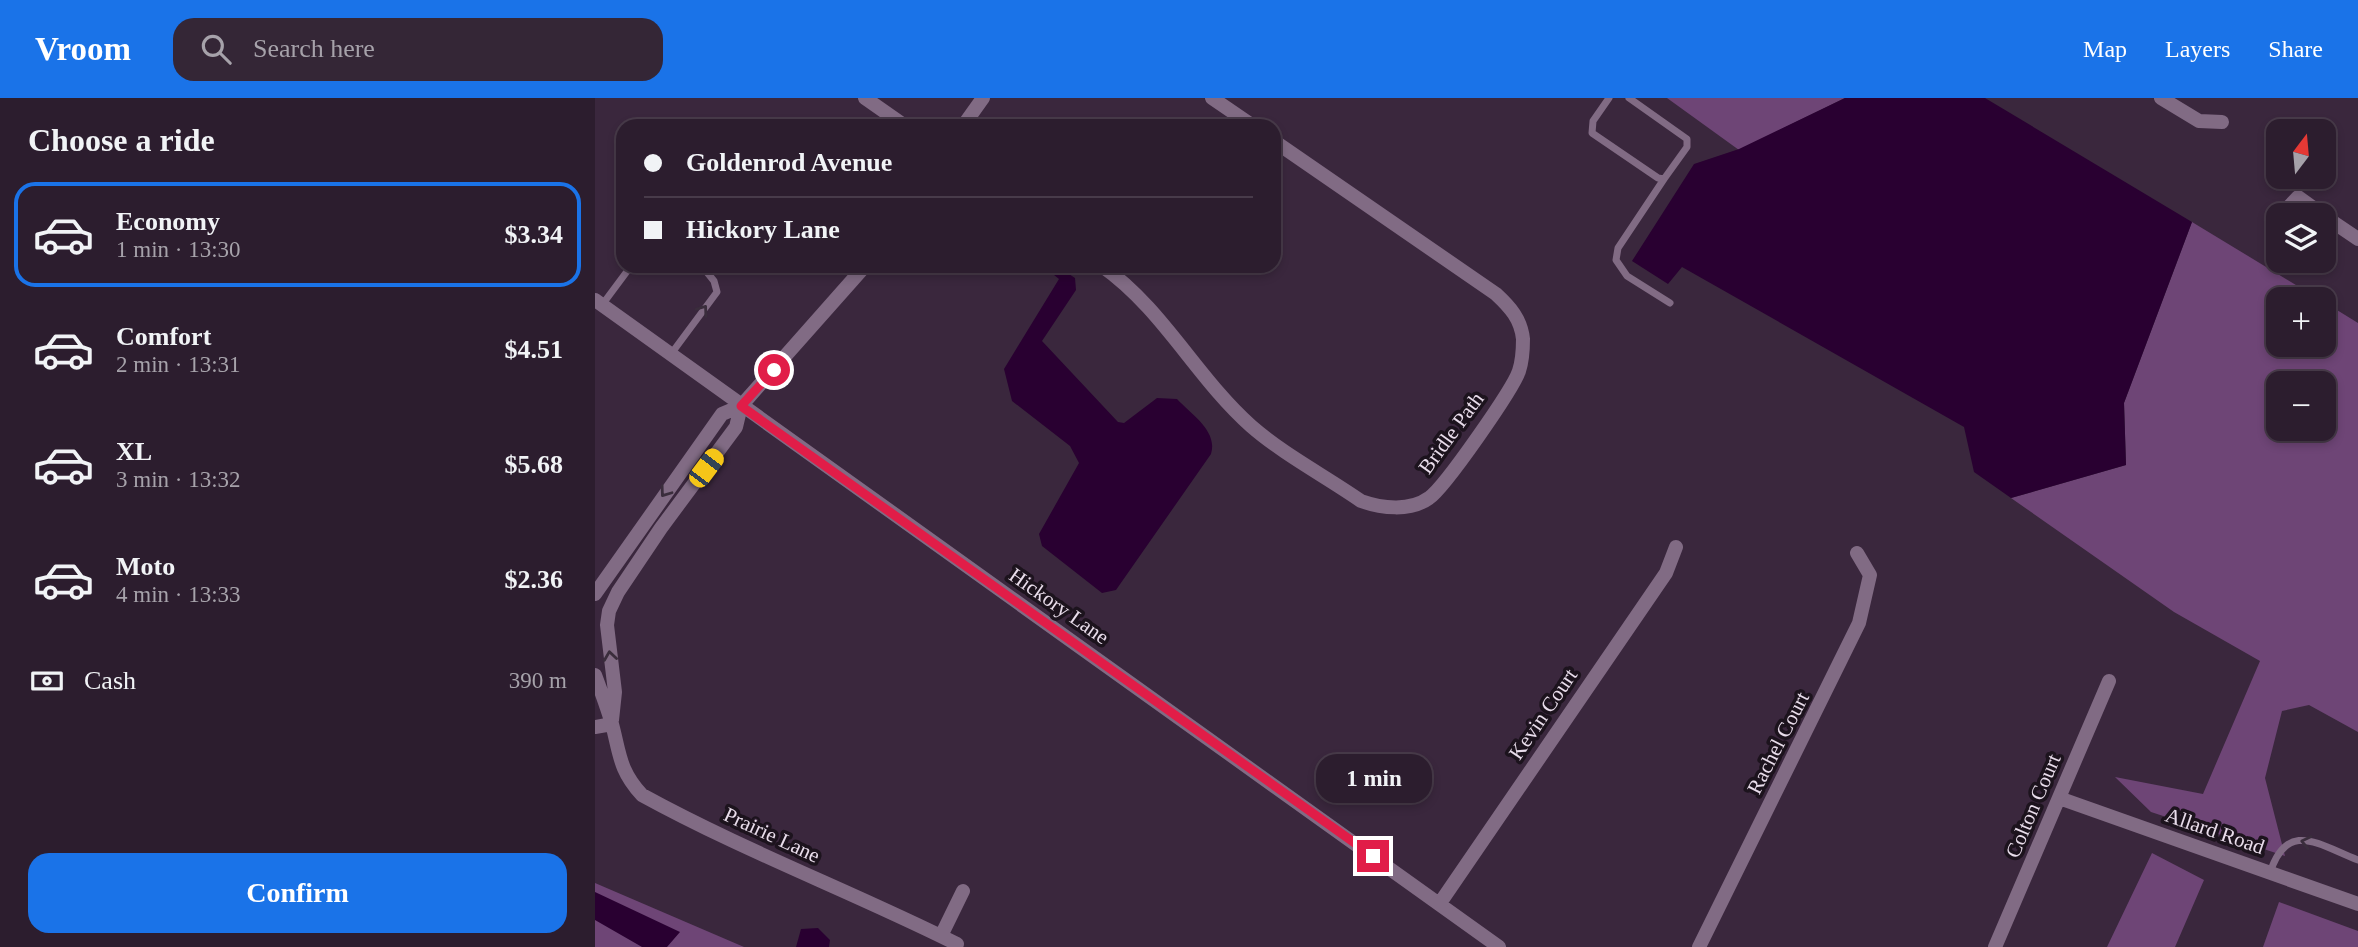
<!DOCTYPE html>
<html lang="en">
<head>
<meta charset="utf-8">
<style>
  body { margin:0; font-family:Georgia,serif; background:#342636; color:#f1f3f6; height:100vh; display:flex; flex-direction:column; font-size:26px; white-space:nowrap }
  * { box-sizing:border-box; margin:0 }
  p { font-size:23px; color:#a6a2aa }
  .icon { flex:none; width:38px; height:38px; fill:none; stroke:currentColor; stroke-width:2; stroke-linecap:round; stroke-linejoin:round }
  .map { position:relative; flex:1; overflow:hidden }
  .sheet { display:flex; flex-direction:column; background:#2c1d2e; width:595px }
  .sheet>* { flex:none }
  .hud { position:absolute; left:21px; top:21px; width:665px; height:154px; border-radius:21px; box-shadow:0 4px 10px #0003,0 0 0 2px #483b4a; display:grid; align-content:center; height:154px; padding:0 28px; background:#2c1d2e }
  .needle { width:46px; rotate:16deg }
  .buttons { position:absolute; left:1671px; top:21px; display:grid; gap:14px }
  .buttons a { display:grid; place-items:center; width:70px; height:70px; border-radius:14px; background:#2c1d2e; box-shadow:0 4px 10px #0003,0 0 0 2px #483b4a; font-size:35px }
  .end { position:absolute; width:32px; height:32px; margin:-16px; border:9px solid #e11d48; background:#fff; box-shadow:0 0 0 4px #fff }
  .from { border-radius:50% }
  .bubble { position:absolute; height:49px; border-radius:21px; background:#2c1d2e; box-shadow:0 4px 10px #0003,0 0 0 2px #483b4a; font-size:23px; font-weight:700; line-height:49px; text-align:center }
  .car { position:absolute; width:21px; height:42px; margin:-21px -10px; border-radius:9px; box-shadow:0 0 5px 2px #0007; background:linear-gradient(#f5c518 24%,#345 0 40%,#f5c518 0 76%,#345 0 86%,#f5c518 0) }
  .hud b { display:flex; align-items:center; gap:24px; height:66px; font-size:26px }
  .hud b+b { border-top:2px solid #483b4a }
  .hud i { width:18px; height:18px; background:#f1f3f6 }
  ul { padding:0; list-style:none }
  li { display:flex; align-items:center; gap:21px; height:105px; margin:0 14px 10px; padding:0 14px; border:4px solid transparent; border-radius:21px }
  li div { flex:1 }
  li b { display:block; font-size:26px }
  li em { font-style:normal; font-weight:700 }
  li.selected { border-color:#1a73e8 }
  li>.icon { width:63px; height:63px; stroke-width:1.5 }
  h2 { padding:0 28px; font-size:32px; line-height:84px }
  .pay { display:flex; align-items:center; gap:18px; height:77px; padding:0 28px; font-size:26px }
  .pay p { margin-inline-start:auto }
  .action { display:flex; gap:14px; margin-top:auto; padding:14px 28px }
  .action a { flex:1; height:80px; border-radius:21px; background:#1a73e8; color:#fff; font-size:28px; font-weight:700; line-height:80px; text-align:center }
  header { display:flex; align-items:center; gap:42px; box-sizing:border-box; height:98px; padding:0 35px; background:#1a73e8; color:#fff }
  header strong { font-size:33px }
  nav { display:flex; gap:38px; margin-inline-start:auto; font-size:24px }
  .search { width:490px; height:63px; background:#342636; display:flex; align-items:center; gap:18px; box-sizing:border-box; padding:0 24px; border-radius:21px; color:#a6a2aa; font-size:26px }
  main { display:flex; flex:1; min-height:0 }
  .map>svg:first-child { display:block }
  .green { fill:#6e4576; fill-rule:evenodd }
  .water { fill:#290031 }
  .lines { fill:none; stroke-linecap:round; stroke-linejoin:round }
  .lane { stroke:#816b84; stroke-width:7 }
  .street { stroke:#816b84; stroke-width:14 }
  .oneway { stroke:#3a2d3c }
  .route { stroke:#e11d48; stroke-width:9 }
  .labels { text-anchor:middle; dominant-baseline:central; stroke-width:7; stroke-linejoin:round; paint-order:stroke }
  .street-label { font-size:21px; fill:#e9ddeb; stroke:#1c131d }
</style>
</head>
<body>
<header>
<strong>Vroom</strong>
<div class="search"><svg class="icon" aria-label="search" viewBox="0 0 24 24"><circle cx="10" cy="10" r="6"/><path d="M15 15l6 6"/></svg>Search here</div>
<nav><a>Map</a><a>Layers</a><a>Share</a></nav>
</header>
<main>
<section class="sheet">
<h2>Choose a ride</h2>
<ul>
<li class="selected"><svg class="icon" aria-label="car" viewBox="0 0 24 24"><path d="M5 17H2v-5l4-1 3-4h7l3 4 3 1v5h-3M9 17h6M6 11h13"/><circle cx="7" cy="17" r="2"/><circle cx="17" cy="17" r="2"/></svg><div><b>Economy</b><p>1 min · 13:30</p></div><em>$3.34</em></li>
<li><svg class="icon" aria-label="car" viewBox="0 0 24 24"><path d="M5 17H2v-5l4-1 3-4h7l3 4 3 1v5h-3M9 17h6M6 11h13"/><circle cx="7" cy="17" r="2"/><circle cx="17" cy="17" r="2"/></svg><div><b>Comfort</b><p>2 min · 13:31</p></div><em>$4.51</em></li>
<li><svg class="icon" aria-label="car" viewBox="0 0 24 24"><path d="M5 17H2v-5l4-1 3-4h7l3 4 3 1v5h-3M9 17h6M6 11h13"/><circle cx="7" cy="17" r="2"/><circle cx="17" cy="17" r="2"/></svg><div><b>XL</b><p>3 min · 13:32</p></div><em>$5.68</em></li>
<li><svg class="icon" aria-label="car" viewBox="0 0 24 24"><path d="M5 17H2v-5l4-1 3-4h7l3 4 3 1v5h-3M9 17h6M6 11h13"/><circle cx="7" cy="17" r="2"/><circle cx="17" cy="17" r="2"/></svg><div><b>Moto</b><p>4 min · 13:33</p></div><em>$2.36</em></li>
</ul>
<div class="pay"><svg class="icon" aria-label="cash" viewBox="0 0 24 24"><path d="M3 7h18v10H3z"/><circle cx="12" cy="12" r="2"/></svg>Cash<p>390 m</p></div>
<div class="action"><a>Confirm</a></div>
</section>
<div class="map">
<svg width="1763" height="849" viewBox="0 0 1763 849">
  <rect width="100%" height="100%" fill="#3a273d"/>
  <!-- green -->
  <path class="green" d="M1072,0h178l-106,52z
    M1597,124l127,77h-40v46h45v-43l34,21v409l-49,-27 -27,6 -17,67 20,78 -134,-44 -36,-35 88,17 57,-133 -86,-49 -163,-114 115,-33 -2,-62zM1684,285h45v46h-45z
    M1557,755l52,27 -29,67h-68z
    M0,785l149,64h-149z
    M1684,804l79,29v16h-95z"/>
  <!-- water -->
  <path class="water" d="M1250,0h140l207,124 -68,181 2,62 -115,33 -37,-26 -10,-45 -282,-160 -14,17 -36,-23 62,-97 45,-15z
    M448,168h14l18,12 1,12 -34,51 76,81 6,1 33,-25 20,1c15,16 41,32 34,55l-95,136 -14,3 -60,-47 -3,-12 40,-71 -9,-17 -58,-45 -8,-32 55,-90z
    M0,794l85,40 -13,15h-25l-47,-27z
    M223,830l12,12 -1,7h-33l5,-18z"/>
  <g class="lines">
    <!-- lane -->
    <path class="lane" d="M1014,0l-16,23 -1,12 66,45 6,1 23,-32v-8l-58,-41
      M1069,81l-46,69 -2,12 11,16 43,27
      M7,207l29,-39
      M76,256l46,-62 -3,-11 -12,-15
      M1675,775c17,-54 49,-28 88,-13"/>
    <!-- street -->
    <path class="street" d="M270,0l40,28
      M617,0l41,28
      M1566,0l38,23 23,1
      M368,28l20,-28
      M1686,117l17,-18 25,18
      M1729,118l34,23
      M507,168c61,43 94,111 149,160 32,28 74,50 110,75 20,7 49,11 68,-3 16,-11 84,-109 90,-127 3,-9 4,-23 4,-32 -2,-20 -13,-32 -27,-45l-222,-153
      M0,202l904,647
      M0,496l127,-180 19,-8 124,-140
      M0,577c6,16 12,32 17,49 8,30 7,46 30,71 102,56 211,97 315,149l-2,3
      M17,622l3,-28 -8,-67 2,-14 9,-19 43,-64 75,-101 5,-21
      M0,629l17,-3
      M1464,700l299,106
      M845,805l226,-330 10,-26
      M346,838l22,-45
      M1104,849l160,-324 11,-48 -13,-22
      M1400,849l114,-266"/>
  </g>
  <!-- one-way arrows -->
  <defs><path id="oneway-chevron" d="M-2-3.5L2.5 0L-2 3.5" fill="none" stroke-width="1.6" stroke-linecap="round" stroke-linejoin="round" transform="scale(1.75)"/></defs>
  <g class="oneway">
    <use href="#oneway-chevron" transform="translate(108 212) rotate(-54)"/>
    <use href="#oneway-chevron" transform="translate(70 394) rotate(126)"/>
    <use href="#oneway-chevron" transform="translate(15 558) rotate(-98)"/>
    <use href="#oneway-chevron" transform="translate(1711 744) rotate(-167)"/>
  </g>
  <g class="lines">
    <!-- route -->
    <path class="route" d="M179,272l-33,36 632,450"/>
  </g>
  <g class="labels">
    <!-- street labels -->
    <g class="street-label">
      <text transform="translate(856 335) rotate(-54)">Bridle Path</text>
      <text transform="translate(464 508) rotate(35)">Hickory Lane</text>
      <text transform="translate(948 616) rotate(-56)">Kevin Court</text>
      <text transform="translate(1183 645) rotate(-63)">Rachel Court</text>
      <text transform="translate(1438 708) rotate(-67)">Colton Court</text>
      <text transform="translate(1620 733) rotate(19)">Allard Road</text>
      <text transform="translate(177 737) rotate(25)">Prairie Lane</text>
    </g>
  </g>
</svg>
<div class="buttons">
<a><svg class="needle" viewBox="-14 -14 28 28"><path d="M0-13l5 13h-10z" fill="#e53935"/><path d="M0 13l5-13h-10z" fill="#a6a2aa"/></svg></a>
<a><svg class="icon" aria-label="layers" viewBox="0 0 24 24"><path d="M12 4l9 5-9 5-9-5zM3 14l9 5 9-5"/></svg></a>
<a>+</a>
<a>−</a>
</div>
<i class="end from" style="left:179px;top:272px"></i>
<i class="end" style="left:778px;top:758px"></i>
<div class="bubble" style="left:721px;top:656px;width:116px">1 min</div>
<i class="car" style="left:111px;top:370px;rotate:37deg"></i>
<div class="hud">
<b><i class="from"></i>Goldenrod Avenue</b>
<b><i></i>Hickory Lane</b>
</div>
</div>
</main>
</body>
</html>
